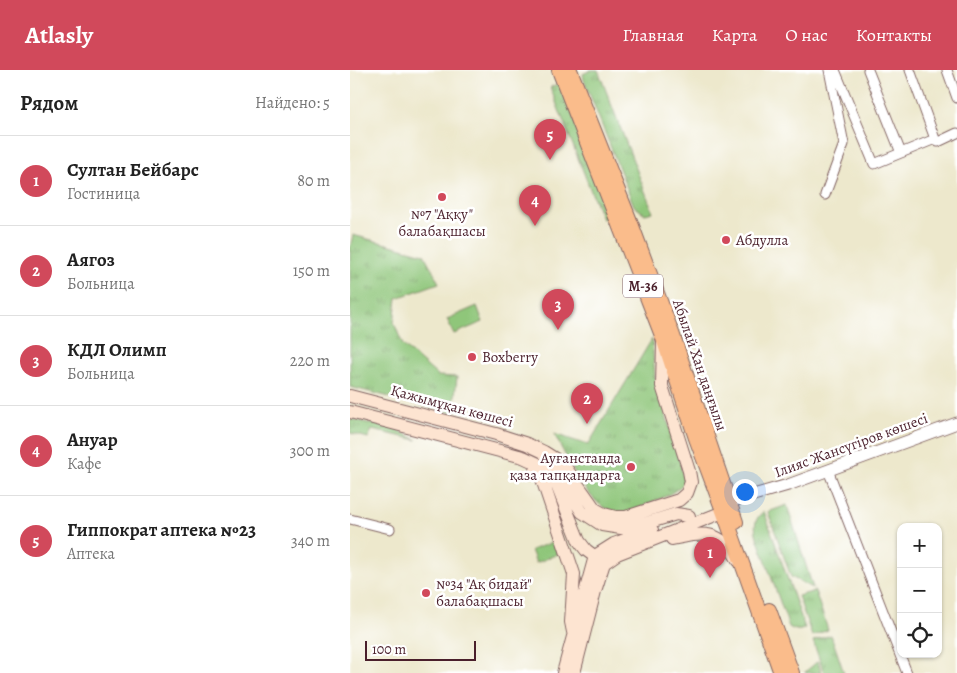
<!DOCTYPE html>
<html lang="ru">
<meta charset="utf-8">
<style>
:root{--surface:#fff;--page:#f2f2f2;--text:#222;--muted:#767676;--line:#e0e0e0;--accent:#d1495b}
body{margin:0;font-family:Alegreya,serif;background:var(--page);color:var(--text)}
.controls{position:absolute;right:15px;bottom:15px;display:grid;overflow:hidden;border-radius:10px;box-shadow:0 1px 4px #0004}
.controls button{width:45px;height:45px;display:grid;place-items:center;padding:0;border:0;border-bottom:1px solid var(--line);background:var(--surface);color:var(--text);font:25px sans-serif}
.scale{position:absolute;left:15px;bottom:12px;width:111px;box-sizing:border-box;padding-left:5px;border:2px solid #4a1f2b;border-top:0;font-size:14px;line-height:18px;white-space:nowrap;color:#4a1f2b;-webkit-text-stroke:4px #fff;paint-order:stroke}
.you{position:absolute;left:394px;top:421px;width:18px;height:18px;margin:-12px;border:4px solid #fff;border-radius:50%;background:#1a73e8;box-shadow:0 0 0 8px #1a73e833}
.badge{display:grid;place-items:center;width:32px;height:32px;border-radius:50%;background:var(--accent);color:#fff;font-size:16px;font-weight:700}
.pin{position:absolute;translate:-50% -41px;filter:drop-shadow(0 1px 2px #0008)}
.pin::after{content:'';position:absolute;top:26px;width:18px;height:15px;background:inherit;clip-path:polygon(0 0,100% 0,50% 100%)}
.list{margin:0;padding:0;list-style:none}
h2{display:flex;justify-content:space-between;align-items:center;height:65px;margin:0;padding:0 20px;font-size:21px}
h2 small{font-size:16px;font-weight:400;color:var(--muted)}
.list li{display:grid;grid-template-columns:32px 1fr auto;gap:15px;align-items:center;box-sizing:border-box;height:90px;padding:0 20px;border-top:1px solid var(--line)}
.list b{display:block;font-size:19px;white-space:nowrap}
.list p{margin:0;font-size:16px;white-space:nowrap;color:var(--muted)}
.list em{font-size:16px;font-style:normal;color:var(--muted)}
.icon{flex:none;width:28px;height:28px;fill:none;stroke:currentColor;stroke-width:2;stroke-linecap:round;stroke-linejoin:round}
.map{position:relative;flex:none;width:607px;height:603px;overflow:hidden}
header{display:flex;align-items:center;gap:30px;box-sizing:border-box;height:70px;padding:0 25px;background:var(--accent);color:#fff}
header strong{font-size:24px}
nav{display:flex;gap:28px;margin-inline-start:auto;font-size:18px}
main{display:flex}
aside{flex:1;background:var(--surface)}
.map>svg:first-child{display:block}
</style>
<header>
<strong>Atlasly</strong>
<nav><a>Главная</a><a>Карта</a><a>О нас</a><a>Контакты</a></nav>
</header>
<main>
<aside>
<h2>Рядом<small>Найдено: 5</small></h2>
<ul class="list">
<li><span class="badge">1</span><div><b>Султан Бейбарс</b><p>Гостиница</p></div><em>80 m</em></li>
<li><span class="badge">2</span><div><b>Аягоз</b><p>Больница</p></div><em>150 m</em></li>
<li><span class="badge">3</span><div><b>КДЛ Олимп</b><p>Больница</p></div><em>220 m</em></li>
<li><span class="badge">4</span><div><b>Ануар</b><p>Кафе</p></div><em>300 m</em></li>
<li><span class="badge">5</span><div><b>Гиппократ аптека №23</b><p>Аптека</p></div><em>340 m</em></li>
</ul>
</aside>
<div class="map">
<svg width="607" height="603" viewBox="0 0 607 603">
<defs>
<pattern id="grass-tufts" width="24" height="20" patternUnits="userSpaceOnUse" patternTransform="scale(1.25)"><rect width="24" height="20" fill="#8fc67a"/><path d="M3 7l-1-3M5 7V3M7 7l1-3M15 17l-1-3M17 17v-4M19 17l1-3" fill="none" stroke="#77a064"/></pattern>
</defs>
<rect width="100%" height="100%" fill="#fff"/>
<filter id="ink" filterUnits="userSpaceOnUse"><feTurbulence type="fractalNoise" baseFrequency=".02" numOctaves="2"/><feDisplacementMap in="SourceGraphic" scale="10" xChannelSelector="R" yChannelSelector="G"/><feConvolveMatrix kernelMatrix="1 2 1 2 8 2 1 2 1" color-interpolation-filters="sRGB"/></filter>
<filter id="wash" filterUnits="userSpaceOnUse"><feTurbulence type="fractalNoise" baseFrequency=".0096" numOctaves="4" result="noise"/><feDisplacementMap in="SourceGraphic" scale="20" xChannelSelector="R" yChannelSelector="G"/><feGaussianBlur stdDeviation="1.12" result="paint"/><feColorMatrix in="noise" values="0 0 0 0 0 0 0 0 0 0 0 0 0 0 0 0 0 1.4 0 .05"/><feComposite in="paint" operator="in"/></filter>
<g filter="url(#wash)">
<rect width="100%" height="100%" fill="#ede8cc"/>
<path fill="url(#grass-tufts)" stroke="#6c7252" d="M241 0H248L303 142 295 144 284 136 234 10 233 4Z
M211 13 260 147 252 149 200 17Z
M3 165 74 184 89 213 47 228 44 253 53 275 88 306 107 307 103 343 0 317V178Z
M302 269 305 307 335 411C326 423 314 427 300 433 292 437 283 442 275 443 241 447 218 388 204 364L238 375Z
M0 349 46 359 67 370 22 360 18 368 0 363Z
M437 435 463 518 441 507 418 442Z
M414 441 455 558C450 562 444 560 439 557L407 467C404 456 404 449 414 441Z
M465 521 478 560 462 566 448 526Z
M481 565 494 603H474L463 571Z
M468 591 471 603H455V602Z"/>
<path fill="#8fc67a" stroke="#6c7252" d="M127 236 133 252 104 264 97 249Z
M203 472 208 484 186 493 181 480Z"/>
</g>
<g filter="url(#ink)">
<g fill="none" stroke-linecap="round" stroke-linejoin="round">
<defs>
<path id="minor" d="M485 0 524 94 585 69 588 72 607 63
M518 0 551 83
M560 0 585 69
M597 0 607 28
M475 125 494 74 479 0
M478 400 557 603
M0 449 40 459"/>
<path id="tertiary" d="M372 434 438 415 607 353"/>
<path id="secondary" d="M0 326 146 364 177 374 194 382 213 394 245 439 254 444 266 447H276L329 430 337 423 341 412 339 401 312 316 313 273
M0 342 173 387 186 393 206 415
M195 384 232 442 252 455 271 458 284 457 326 444 339 446
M185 400 191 406 224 504 221 552 223 562
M204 408 229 471 236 480 251 491
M322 469C353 462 370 459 388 490
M245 486 264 474 302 460
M213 603 245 486
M224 603 245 521 254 493 267 484 373 442"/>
<path id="primary" d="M209 0 313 268 346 368 378 454 431 603
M220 0 282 156 323 266 386 452
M419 540 442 603"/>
</defs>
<use href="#minor" stroke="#836563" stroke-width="11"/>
<use href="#tertiary" stroke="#836563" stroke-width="13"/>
<use href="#secondary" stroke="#836563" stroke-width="14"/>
<use href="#primary" stroke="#836563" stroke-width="16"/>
<use href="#minor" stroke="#fff" stroke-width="9"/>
<use href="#tertiary" stroke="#fff" stroke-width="11"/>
<use href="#secondary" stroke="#fde4d1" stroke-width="12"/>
<use href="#primary" stroke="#fabc8b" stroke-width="14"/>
</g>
</g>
<g fill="#d1495b" stroke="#fff" stroke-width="2">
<circle cx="92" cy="127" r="5"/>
<circle cx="376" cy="170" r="5"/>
<circle cx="122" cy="287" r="5"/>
<circle cx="281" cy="397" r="5"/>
<circle cx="76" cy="523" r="5"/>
</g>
<g text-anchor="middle" stroke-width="5" stroke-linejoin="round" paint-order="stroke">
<rect fill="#fff" stroke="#80626b" stroke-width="1" x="273" y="204.5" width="40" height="23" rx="4"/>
<g font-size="14" font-weight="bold" fill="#4a1f2b">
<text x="293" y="221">M-36</text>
</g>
<g font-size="15" fill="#4a1f2b" stroke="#fff" text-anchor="start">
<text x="92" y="149" text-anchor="middle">№7 "Аққу"<tspan x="92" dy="17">балабақшасы</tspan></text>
<text x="386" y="175">Абдулла</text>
<text x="132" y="292">Boxberry</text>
<text x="271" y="393" text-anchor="end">Ауғанстанда<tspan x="271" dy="17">қаза тапқандарға</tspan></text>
<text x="86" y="519">№34 "Ақ бидай"<tspan x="86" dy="17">балабақшасы</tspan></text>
</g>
<g font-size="15" fill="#4a1f2b" stroke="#fff">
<text transform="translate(350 295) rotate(71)" y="5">Абылай Хан даңғылы</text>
<text transform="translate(102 336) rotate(15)" y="5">Қажымұқан көшесі</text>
<text transform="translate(501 375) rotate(-20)" y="5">Ілияс Жансүгіров көшесі</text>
</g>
</g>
</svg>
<div class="controls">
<button>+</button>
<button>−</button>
<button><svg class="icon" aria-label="locate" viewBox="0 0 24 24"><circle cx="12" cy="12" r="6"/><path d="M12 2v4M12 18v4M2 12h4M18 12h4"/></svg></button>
</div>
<div class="scale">100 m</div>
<div class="you"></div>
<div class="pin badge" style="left:360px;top:508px">1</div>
<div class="pin badge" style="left:237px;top:354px">2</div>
<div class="pin badge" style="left:208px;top:260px">3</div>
<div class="pin badge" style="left:185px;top:156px">4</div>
<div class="pin badge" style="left:200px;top:90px">5</div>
</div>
</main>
